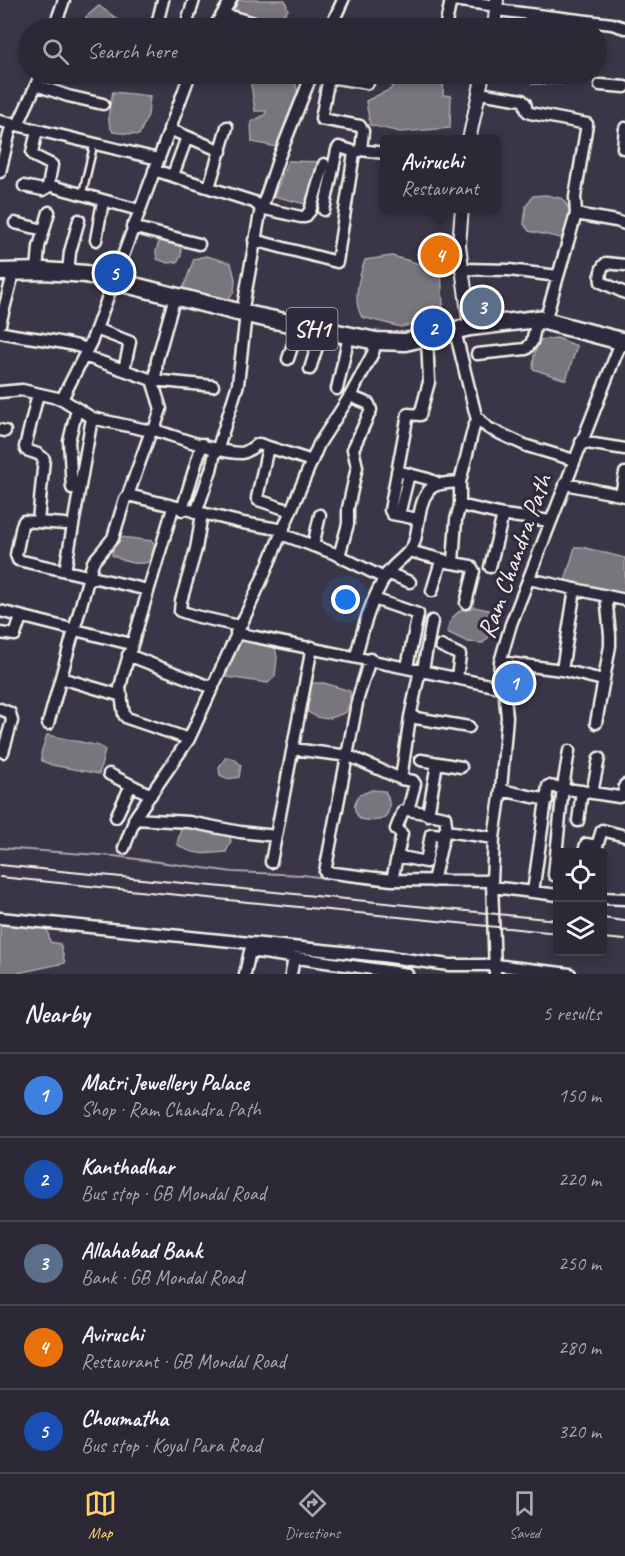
<!DOCTYPE html>
<meta charset="utf-8">
<style>
:root{--surface:#2c2835;--page:#34303d;--text:#f1f3f6;--muted:#a6a6ad;--line:#484450;--accent:#ffd166}
body{margin:0;font-family:Caveat,sans-serif;background:var(--page);color:var(--text)}
.controls{position:absolute;right:18px;bottom:18px;display:grid;overflow:hidden;border-radius:6px;box-shadow:0 3px 9px #0003}
.controls button{width:54px;height:54px;display:grid;place-items:center;padding:0;border:0;border-bottom:2px solid var(--line);background:var(--surface);color:var(--text);font:30px sans-serif}
.you{position:absolute;left:346px;top:600px;width:21px;height:21px;margin:-15px;border:4px solid #fff;border-radius:50%;background:#1a73e8;box-shadow:0 0 0 9px #1a73e833}
.badge{display:grid;place-items:center;width:39px;height:39px;border-radius:50%;background:var(--accent);color:#fff;font-size:20px;font-weight:700}
.pin{position:absolute;translate:-50% -50%;border:3px solid #fff;box-shadow:0 2px 6px #0006}
.popup{position:absolute;left:380px;top:135px;width:120px;height:78px;box-sizing:border-box;display:grid;place-content:center;border-radius:6px;background:var(--surface);filter:drop-shadow(0 2px 4px #0005);font-size:20px;white-space:nowrap;color:var(--muted)}
.popup b{font-size:22px;color:var(--text)}
.popup::after{content:'';position:absolute;left:50%;top:100%;margin-left:-12px;border:12px solid transparent;border-top-color:var(--surface)}
.list{margin:0;padding:0;list-style:none}
h2{display:flex;justify-content:space-between;align-items:center;height:78px;margin:0;padding:0 24px;font-size:26px}
h2 small{font-size:20px;font-weight:400;color:var(--muted)}
.list li{display:grid;grid-template-columns:39px 1fr auto;gap:18px;align-items:center;box-sizing:border-box;height:84px;padding:0 24px;border-top:2px solid var(--line)}
.list b{display:block;font-size:22px;white-space:nowrap}
.list p{margin:0;font-size:20px;white-space:nowrap;color:var(--muted)}
.list em{font-size:20px;font-style:normal;color:var(--muted)}
.icon{flex:none;width:33px;height:33px;fill:none;stroke:currentColor;stroke-width:2;stroke-linecap:round;stroke-linejoin:round}
.map{position:relative;flex:none;width:625px;height:974px;overflow:hidden}
.search{position:absolute;background:var(--surface);box-shadow:0 3px 9px #0003;left:18px;right:18px;top:18px;height:66px;display:flex;align-items:center;gap:15px;box-sizing:border-box;padding:0 21px;border-radius:33px;color:var(--muted);font-size:22px}
.sheet{height:498px;background:var(--surface)}
nav{display:flex;justify-content:space-around;align-items:center;box-sizing:border-box;height:84px;border-top:2px solid var(--line);background:var(--surface);font-size:16px;color:var(--muted)}
nav a{display:grid;justify-items:center;gap:3px}
nav .on{color:var(--accent)}
.map>svg:first-child{display:block}
</style>
<div class="map">
<svg width="625" height="974" viewBox="0 0 625 974">
<rect width="100%" height="100%" fill="#3b3647"/>
<filter id="ink" filterUnits="userSpaceOnUse"><feTurbulence type="fractalNoise" baseFrequency=".0167" numOctaves="2"/><feDisplacementMap in="SourceGraphic" scale="12" xChannelSelector="R" yChannelSelector="G"/><feConvolveMatrix kernelMatrix="1 2 1 2 8 2 1 2 1" color-interpolation-filters="sRGB"/></filter>
<g filter="url(#ink)">
<path fill="#78747b" stroke="#aaa6a7" stroke-width="1.5" d="M236 0H285L288 10 272 25 236 10Z
M99 6 116 18 125 28H83L86 17Z
M379 74H444L443 95 451 96 450 128 400 132 370 125 366 101 391 89 395 81Z
M532 74H563V84H532Z
M285 75 295 79 299 100 286 143 277 147 252 142 251 122 265 115 266 111H255L250 77Z
M113 92 150 96 148 115 139 135 113 132C105 120 110 105 113 92Z
M288 161 326 162 313 206 274 196Z
M546 195 563 199 569 209 566 232 561 238 529 231 524 224 526 206 533 196Z
M171 239 181 243V256L177 262 168 263 157 259 156 251 159 242Z
M206 256 231 263 235 279 234 292 228 299 183 289 194 259Z
M392 256 441 270 443 306 433 320 401 327 362 317C352 301 359 277 365 260Z
M557 338 577 346 566 380 533 369 534 355 540 340Z
M121 537 152 541 156 546 153 560C139 567 125 562 112 555L114 541Z
M575 547H582L625 558V595L607 594 565 581Z
M469 606 488 610 496 617 494 631 483 643 468 642 447 632C451 617 455 613 469 606Z
M241 638 275 647 277 658 275 676 268 683 226 677 235 646Z
M312 683H324L350 691V703L346 712C331 719 322 722 308 712L307 697Z
M47 735 99 746 105 750 99 774 52 765 42 761 41 753Z
M226 757 234 759 241 765 239 777 228 779 220 775 219 767Z
M372 790 385 791C390 799 392 813 382 819 376 822 367 820 360 819 353 810 353 805 359 795Z
M195 826 229 833 231 841 226 852C208 854 192 856 177 844L181 829Z
M0 925 47 928 50 942 60 944 65 963 13 974H0Z"/>
<g fill="none" stroke-linecap="round" stroke-linejoin="round">
<path stroke="#aaa6a7" stroke-width="2" d="M0 848 114 856 233 872 303 875 375 885 384 884"/>
<defs>
<path id="service" d="M82 195 94 144"/>
<path id="minor" d="M453 0 497 6
M497 10 612 24 625 28
M223 14 271 28
M188 19 194 0
M54 28 64 0
M156 28 163 0
M214 28 231 0
M330 28 343 0
M445 28 451 0
M317 74 329 77 368 83
M329 77 321 119 360 126 363 131 361 150 384 153
M36 85 68 96 103 104
M600 85 625 87
M479 93 522 100 525 103 527 111 530 113 587 124 575 197 576 214
M0 121 158 159
M18 125 41 74
M169 129 221 151
M623 148 625 128
M154 170 254 202 261 208 301 217H305L310 211 324 164
M0 172 12 123
M173 175 187 137
M48 185 139 210
M24 186 43 190 48 187 52 165 34 156 32 153 37 130
M209 187 227 127
M262 208 279 157 312 74
M324 210 337 150 339 147 356 152
M15 223 44 230
M132 227 199 244
M96 240 103 201
M254 240 337 262 354 153 361 150
M625 265 606 263C600 268 600 276 601 282L625 293
M461 269 509 270 558 276
M37 271 39 247 49 212
M68 273 70 252 79 220
M242 313 261 208
M545 321 576 214 616 221 625 224
M0 324 14 271
M96 329 130 342 124 370
M455 331 476 416 488 428 527 446 574 460
M0 332C29 339 59 339 87 349
M477 354 526 349 532 342 537 319
M84 356 152 380 161 409 154 430
M288 359 299 326
M310 369 322 331
M152 380 213 386
M155 381 157 360 175 296
M337 389 349 336
M0 392 22 390 62 399 92 418 151 431 154 430C178 437 218 453 242 453 249 452 252 446 259 444L312 461
M38 394 25 447 26 450 38 454 44 459 38 521
M62 399 92 340 190 74
M0 430 5 431
M581 442 625 449
M268 447 257 498 258 500 291 511
M218 448 238 384 246 314
M397 471 428 479 440 484
M565 484 625 496
M72 488 69 441 77 409
M128 495 243 523 284 530
M621 495 625 473
M460 505 503 515 551 521
M173 508 123 675 120 688 124 715 127 718 189 739
M182 510 202 444
M196 513 211 470 216 448
M202 514 196 549 181 601 180 611 195 616 239 626
M399 515 409 474
M418 519 392 514 390 510 408 414 420 415 429 382 427 338
M65 524 24 521 22 525 16 555 18 560 148 590
M281 534 333 553 384 578
M313 546 320 515
M409 551 444 560
M339 556 348 524V508L357 467 353 449 371 410 369 404 350 396
M453 562 456 520 460 505V482
M490 567 503 515
M65 571 92 418
M387 573 410 582
M529 579 625 600
M432 591 441 561 471 566 474 571 466 603
M374 599 418 614 407 667
M0 611 131 644
M0 633 15 635 21 617
M236 633 504 688
M441 646 460 655 457 678
M128 655 213 688
M356 656C363 628 371 599 387 574 394 562 409 556 414 543 420 525 417 506 429 490 435 482 451 483 460 482L474 426 478 418
M370 659 358 698 325 872 392 880 492 881
M500 662 562 670 603 680
M423 670 432 621
M562 670 575 589
M61 678 122 696
M0 709 10 713 12 721 3 752
M410 717 469 727
M596 723 610 646V635L606 596
M48 724 93 562 113 538 125 499 128 495 151 431
M293 749 349 756 401 779 413 781 415 784 408 810 445 817 447 831 494 838
M421 760 461 767
M109 774 151 795
M401 779 410 717 420 670
M501 790 547 800
M592 793 599 758
M428 815 437 763
M116 817 131 785
M134 819 189 822 240 832 276 836
M578 821 582 791
M124 848 136 816 189 739 263 577 319 444 350 396 373 353 376 341
M584 852 586 844 597 846 602 830 625 836
M397 856 426 862 431 834 444 835
M271 862 312 647
M554 875 563 787 569 751
M392 880 402 834 396 829 403 811 408 809
M433 881 445 830
M492 887 558 895
M533 892 548 786 619 797 623 796 625 785
M602 898 625 899
M0 918 382 956 449 965H495L570 974
M245 974 250 951 407 974
M291 974 294 958
M495 974 492 881 494 838 501 790 507 717 504 688 499 674 500 662 511 624 621 342"/>
<path id="tertiary" d="M494 28 497 0
M469 140 483 74
M462 208 459 245 470 327"/>
<path id="primary" d="M0 272 44 271 86 274 246 314 376 341 405 342 470 327 537 319 625 342"/>
</defs>
<use href="#service" stroke="#f4f1e8" stroke-width="10"/>
<use href="#minor" stroke="#f4f1e8" stroke-width="15"/>
<use href="#tertiary" stroke="#f4f1e8" stroke-width="16"/>
<use href="#primary" stroke="#f4f1e8" stroke-width="21"/>
<use href="#service" stroke="#2f2a3d" stroke-width="5"/>
<use href="#minor" stroke="#2f2a3d" stroke-width="10"/>
<use href="#tertiary" stroke="#2f2a3d" stroke-width="12"/>
<use href="#primary" stroke="#2f2a3d" stroke-width="16"/>
<path stroke="#f4f1e8" stroke-width="2" d="M0 865 558 920
M0 877 558 933
M602 918 625 921
M602 938 625 940"/>
</g>
</g>
<g text-anchor="middle" stroke-width="6" stroke-linejoin="round" paint-order="stroke">
<rect fill="#2f2a3d" stroke="#b9b5b5" stroke-width="1.5" x="286.5" y="308" width="51" height="42" rx="4.5"/>
<g font-size="24" font-weight="bold" fill="#f4f1e8">
<text x="312" y="337">SH1</text>
</g>
<g font-size="26" fill="#f4f1e8" stroke="#2f2a3d">
<text transform="translate(514 556) rotate(-70)" y="9">Ram Chandra Path</text>
</g>
</g>
</svg>
<div class="controls">
<button><svg class="icon" aria-label="locate" viewBox="0 0 24 24"><circle cx="12" cy="12" r="6"/><path d="M12 2v4M12 18v4M2 12h4M18 12h4"/></svg></button>
<button><svg class="icon" aria-label="layers" viewBox="0 0 24 24"><path d="M12 4l9 5-9 5-9-5zM3 14l9 5 9-5"/></svg></button>
</div>
<div class="you"></div>
<div class="pin badge" style="left:514px;top:683px;background:#3f7fe0">1</div>
<div class="pin badge" style="left:433px;top:328px;background:#1a4fb4">2</div>
<div class="pin badge" style="left:482px;top:307px;background:#5c6f8a">3</div>
<div class="pin badge" style="left:440px;top:255px;background:#e8710a">4</div>
<div class="popup"><b>Aviruchi</b>Restaurant</div>
<div class="pin badge" style="left:114px;top:273px;background:#1a4fb4">5</div>
<div class="search"><svg class="icon" aria-label="search" viewBox="0 0 24 24"><circle cx="10" cy="10" r="6"/><path d="M15 15l6 6"/></svg>Search here</div>
</div>
<section class="sheet">
<h2>Nearby<small>5 results</small></h2>
<ul class="list">
<li><span class="badge" style="background:#3f7fe0">1</span><div><b>Matri Jewellery Palace</b><p>Shop · Ram Chandra Path</p></div><em>150 m</em></li>
<li><span class="badge" style="background:#1a4fb4">2</span><div><b>Kanthadhar</b><p>Bus stop · GB Mondal Road</p></div><em>220 m</em></li>
<li><span class="badge" style="background:#5c6f8a">3</span><div><b>Allahabad Bank</b><p>Bank · GB Mondal Road</p></div><em>250 m</em></li>
<li><span class="badge" style="background:#e8710a">4</span><div><b>Aviruchi</b><p>Restaurant · GB Mondal Road</p></div><em>280 m</em></li>
<li><span class="badge" style="background:#1a4fb4">5</span><div><b>Choumatha</b><p>Bus stop · Koyal Para Road</p></div><em>320 m</em></li>
</ul>
</section>
<nav>
<a class="on"><svg class="icon" aria-label="map" viewBox="0 0 24 24"><path d="M3 6l6-2 6 2 6-2v14l-6 2-6-2-6 2zM9 4v14M15 6v14"/></svg>Map</a>
<a><svg class="icon" aria-label="directions" viewBox="0 0 24 24"><path d="M12 3l9 9-9 9-9-9zM9 14v-3h6M13 9l2 2-2 2"/></svg>Directions</a>
<a><svg class="icon" aria-label="saved" viewBox="0 0 24 24"><path d="M7 4h10v16l-5-4-5 4z"/></svg>Saved</a>
</nav>
